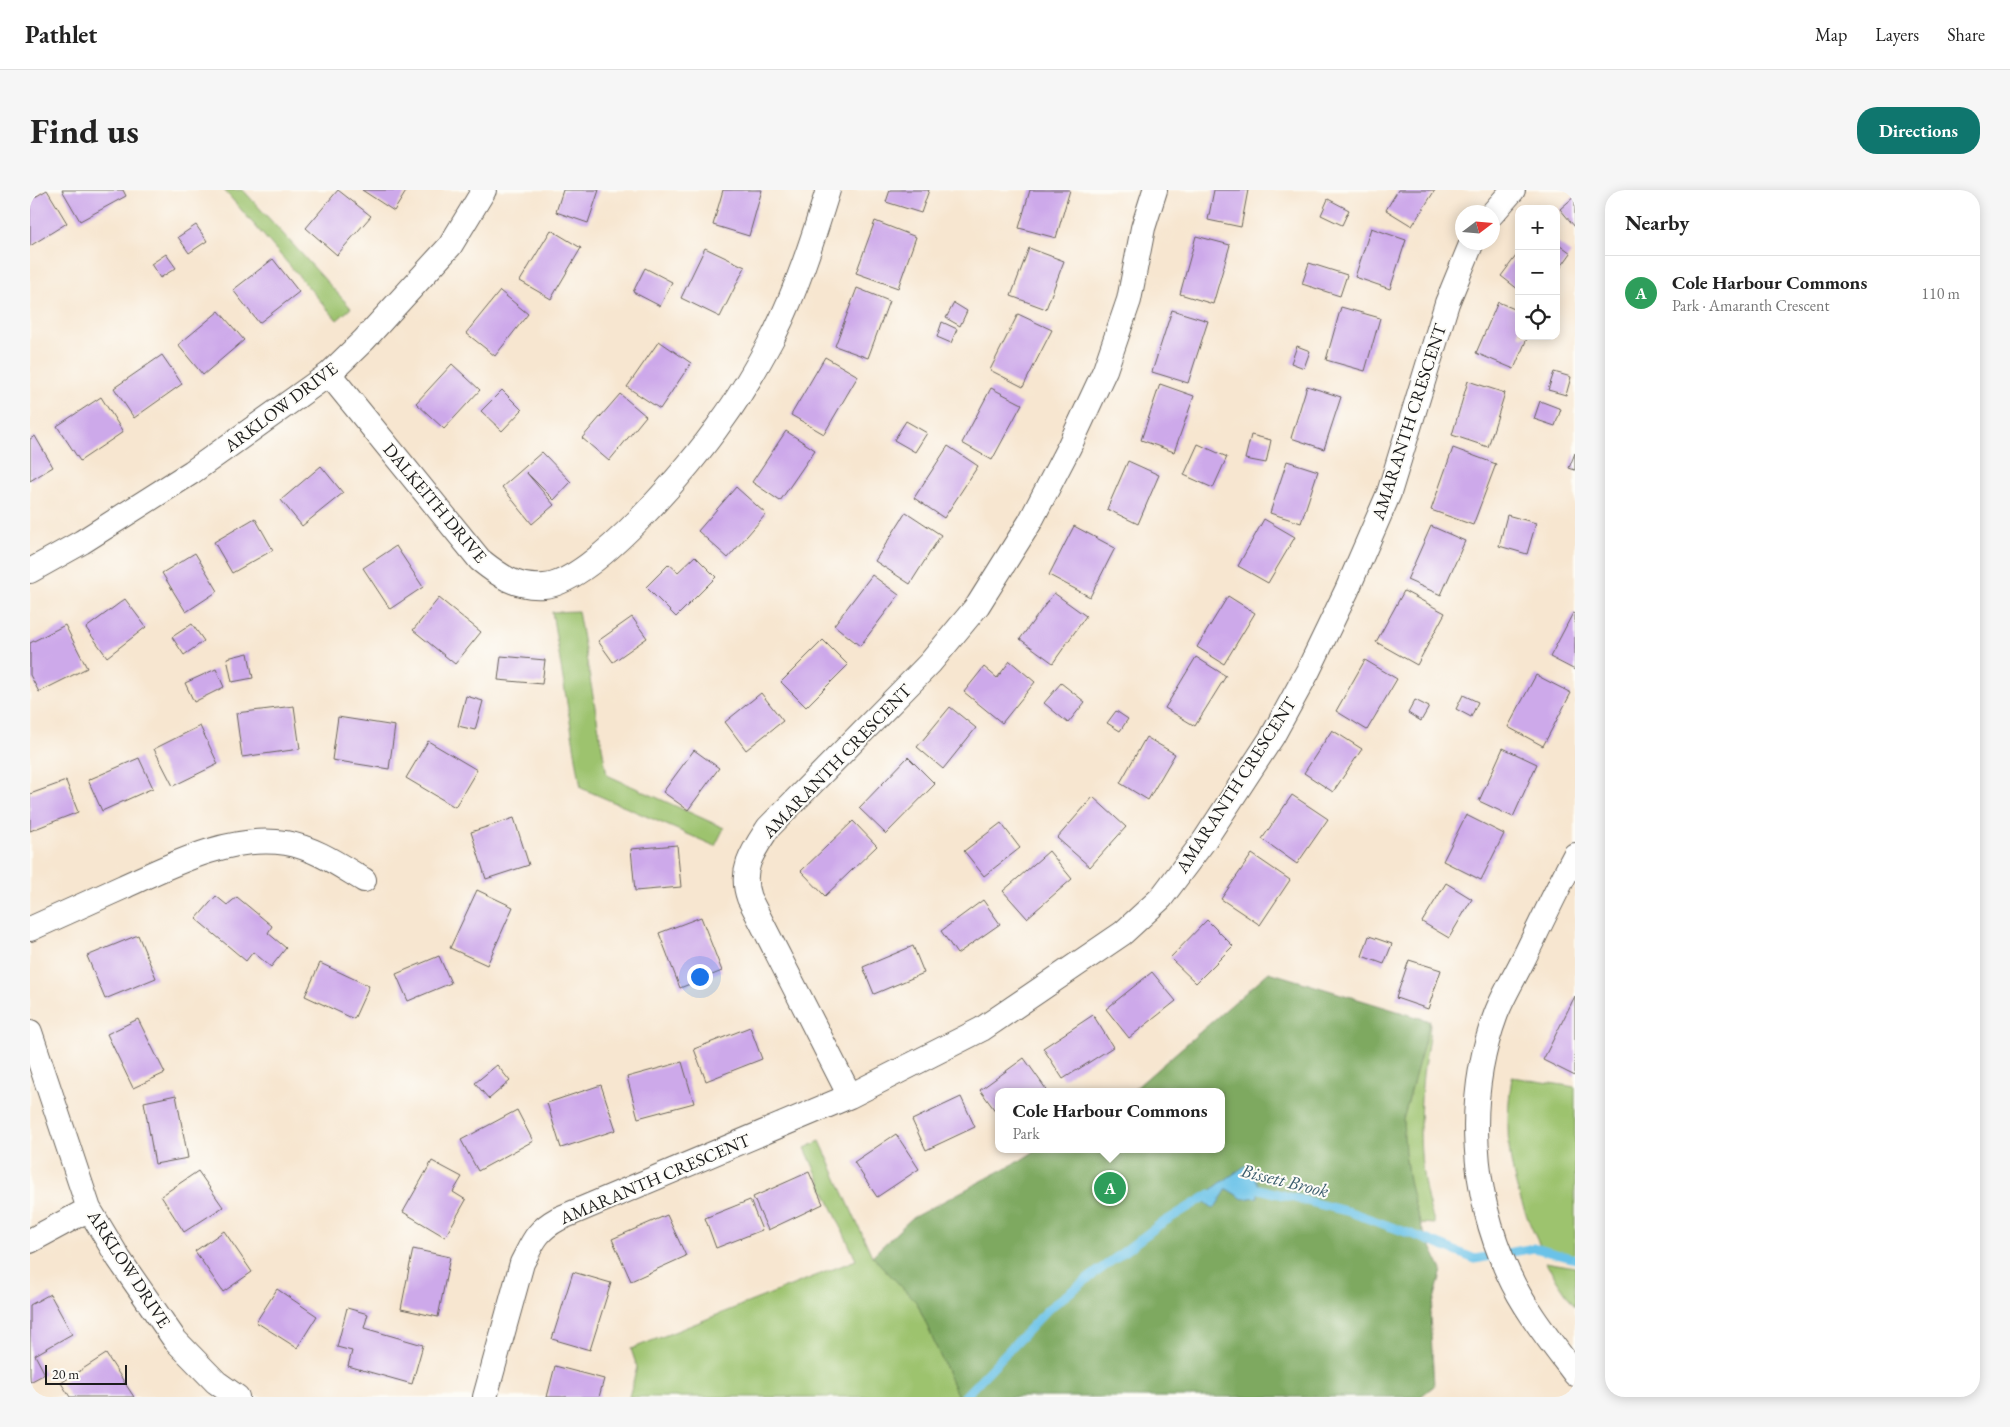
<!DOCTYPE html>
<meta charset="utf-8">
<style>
:root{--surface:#fff;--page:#f6f6f6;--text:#222;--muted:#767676;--line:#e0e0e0;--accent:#0f766e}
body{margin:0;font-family:"EB Garamond",serif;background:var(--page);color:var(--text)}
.controls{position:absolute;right:15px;top:15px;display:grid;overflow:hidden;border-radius:10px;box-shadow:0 2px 12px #0003}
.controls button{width:45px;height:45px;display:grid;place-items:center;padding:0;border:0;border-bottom:1px solid var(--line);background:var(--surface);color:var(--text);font:25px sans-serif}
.compass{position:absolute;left:1425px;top:15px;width:45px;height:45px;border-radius:50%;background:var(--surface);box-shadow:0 2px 12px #0003;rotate:74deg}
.scale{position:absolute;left:15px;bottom:12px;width:82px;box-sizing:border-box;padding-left:5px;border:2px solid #1c1c1c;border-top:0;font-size:14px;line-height:18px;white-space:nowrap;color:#1c1c1c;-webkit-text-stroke:4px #fdfcf7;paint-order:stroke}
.you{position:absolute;left:669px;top:786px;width:18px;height:18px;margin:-12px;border:4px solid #fff;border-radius:50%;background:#1a73e8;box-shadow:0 0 0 8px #1a73e833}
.badge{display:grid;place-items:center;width:32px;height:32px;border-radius:50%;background:var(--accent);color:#fff;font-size:16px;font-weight:700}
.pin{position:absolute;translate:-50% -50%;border:2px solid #fff;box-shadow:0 1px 5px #0006}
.popup{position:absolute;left:965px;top:898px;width:230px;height:65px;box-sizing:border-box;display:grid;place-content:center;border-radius:10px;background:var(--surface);filter:drop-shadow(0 1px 4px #0005);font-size:16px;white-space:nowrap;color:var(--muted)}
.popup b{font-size:19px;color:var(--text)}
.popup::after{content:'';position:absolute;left:50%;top:100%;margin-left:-10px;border:10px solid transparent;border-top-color:var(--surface)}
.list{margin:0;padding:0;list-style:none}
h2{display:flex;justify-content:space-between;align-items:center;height:65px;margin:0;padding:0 20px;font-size:21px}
h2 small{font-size:16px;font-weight:400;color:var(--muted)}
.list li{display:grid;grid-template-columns:32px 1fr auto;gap:15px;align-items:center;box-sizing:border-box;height:75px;padding:0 20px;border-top:1px solid var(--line)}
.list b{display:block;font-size:19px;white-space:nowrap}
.list p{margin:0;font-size:16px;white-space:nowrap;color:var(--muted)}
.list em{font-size:16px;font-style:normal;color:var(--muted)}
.icon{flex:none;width:28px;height:28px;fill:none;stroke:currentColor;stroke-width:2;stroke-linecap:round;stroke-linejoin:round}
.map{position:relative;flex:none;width:1545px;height:1207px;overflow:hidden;border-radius:20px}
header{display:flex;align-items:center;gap:30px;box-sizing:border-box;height:70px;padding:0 25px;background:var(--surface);border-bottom:1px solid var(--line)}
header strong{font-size:24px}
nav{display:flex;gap:28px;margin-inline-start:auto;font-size:18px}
.intro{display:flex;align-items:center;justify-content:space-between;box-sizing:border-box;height:120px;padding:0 30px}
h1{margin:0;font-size:35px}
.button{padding:12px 22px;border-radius:20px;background:var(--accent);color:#fff;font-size:18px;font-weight:700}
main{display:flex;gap:30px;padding:0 30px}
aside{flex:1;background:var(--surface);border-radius:20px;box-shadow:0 2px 12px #0003}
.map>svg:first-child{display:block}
</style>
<header>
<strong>Pathlet</strong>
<nav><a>Map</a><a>Layers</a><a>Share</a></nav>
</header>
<div class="intro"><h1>Find us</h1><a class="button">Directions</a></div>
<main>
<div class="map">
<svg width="1545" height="1207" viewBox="0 0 1545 1207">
<rect width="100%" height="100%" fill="#fdfcf7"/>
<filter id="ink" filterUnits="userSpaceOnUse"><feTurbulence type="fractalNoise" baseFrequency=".02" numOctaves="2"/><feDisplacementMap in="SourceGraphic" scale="10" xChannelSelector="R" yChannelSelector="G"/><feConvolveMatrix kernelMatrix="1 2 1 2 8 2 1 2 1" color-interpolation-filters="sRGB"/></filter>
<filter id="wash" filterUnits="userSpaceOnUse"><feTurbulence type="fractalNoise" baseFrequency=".0096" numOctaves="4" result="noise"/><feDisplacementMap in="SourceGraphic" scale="20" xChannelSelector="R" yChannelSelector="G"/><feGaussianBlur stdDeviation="1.12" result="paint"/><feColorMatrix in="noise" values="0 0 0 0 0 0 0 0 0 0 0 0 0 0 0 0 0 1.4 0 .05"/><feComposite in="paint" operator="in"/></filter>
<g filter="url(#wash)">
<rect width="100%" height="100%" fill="#f7e6d0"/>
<path fill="#9dc36e" stroke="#5c7045" d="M194 0H213L321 118 307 130Z
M548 421 577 585 694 638 685 656 551 598 522 422Z
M1256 790 1400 831C1400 848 1395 867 1393 885 1388 934 1388 987 1405 1034L1390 1033 938 1207H599L607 1177 601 1159 826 1070 775 958 790 951 842 1066 1191 959V902Z
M1482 887 1545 897V1068L1532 1063 1514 1064C1483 1002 1471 957 1482 887Z
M1515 1072 1545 1077V1117Z"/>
<path fill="#7ea961" stroke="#4d623e" d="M1239 782 1400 831 1373 930 1375 962 1379 991 1386 1020 1392 1038 1412 1080 1400 1125 1404 1196 1390 1207H928L887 1113 842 1066 882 1028 991 970 1008 959H1191V902H1101Z"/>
<path fill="#6bc2e8" stroke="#446f82" d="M1218 974 1228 993V1007L1213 1009 1197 999 1184 1019 1171 1009 1189 994Z"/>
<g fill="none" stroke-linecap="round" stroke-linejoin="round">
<path stroke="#6bc2e8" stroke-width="9" d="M1217 996 1320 1022 1395 1049 1445 1069 1504 1058 1545 1069
M934 1207 1018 1119 1129 1035 1180 1004"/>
</g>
<g id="blocks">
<path fill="#cda9ea" d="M17 0 37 33 0 56V10Z
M32 0H93L96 6 50 31Z
M308 0 341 26 307 65 276 38Z
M332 0H377L364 21Z
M533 0H569L558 33 526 22Z
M693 0H732L719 46 683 35Z
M860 0H899L891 23 856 12Z
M1000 0H1040L1026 48 989 38Z
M1184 0H1218L1211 37 1178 30Z
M1368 0H1405L1382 36 1356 20Z
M1545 6V37L1530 19Z
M1298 9 1319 20 1312 35 1291 25Z
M845 31 886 47 868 98 826 83Z
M166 35 177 51 159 63 148 47Z
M1341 38 1376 50 1360 99 1325 87Z
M521 40 551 58 521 109 490 91Z
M1166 46 1200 55 1183 114 1150 104Z
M1526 52 1541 63 1526 84Z
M675 58 715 77 690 127 651 108Z
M999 58 1034 71 1016 119 981 106Z
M1489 62V100L1471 86Z
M136 64 146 78 130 88 121 74Z
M243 69 269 102 229 133 203 100Z
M1279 73 1317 85 1310 106 1272 94Z
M615 78 642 92 630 116 603 102Z
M827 98 859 111 838 168 805 156Z
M470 101 498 124 465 166 436 143Z
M1468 112 1489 121V146H1498L1484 179 1446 163Z
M924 113 937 121 930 136 916 128Z
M1311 117 1350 128 1335 181 1296 170Z
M1142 120 1178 131 1158 193 1122 182Z
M189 121 214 150 173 185 148 155Z
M988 124 1022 140 993 197 960 180Z
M912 132 927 139 921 153 907 147Z
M629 151 661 173 630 219 597 197Z
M1267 156 1280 161 1274 178 1261 173Z
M132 165 152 194 104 228 84 198Z
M795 167 828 186 794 244 761 225Z
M422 174 450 200 414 239 386 213Z
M1524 182 1541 187 1536 205 1518 200Z
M1438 191 1475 203 1458 257 1422 245Z
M1130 194 1164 206 1144 262 1111 250Z
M1277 196 1311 207 1294 259 1261 248Z
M961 198 992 214 962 270 932 253Z
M472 200 492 220 472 241 451 221Z
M590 204 616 226 579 271 552 248Z
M71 207 93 242 50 271 27 236Z
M1510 211 1531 219 1525 236 1504 229Z
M876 231 897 243 885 262 864 250Z
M756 241 785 260 750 311 722 292Z
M1221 245 1241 250 1236 273 1215 269Z
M5 246 23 277 0 291V249Z
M1168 254 1197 267 1183 298 1154 285Z
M918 256 948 276 914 328 884 308Z
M1423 258 1466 274 1443 335 1401 320Z
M512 262 541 292 524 310 496 282 524 315 502 334 472 297Z
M1545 263V280L1539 278Z
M1098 271 1129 285 1108 334 1077 319Z
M1257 271 1288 281 1271 333 1240 323Z
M291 276 313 303 272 336 251 310Z
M706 297 736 324 698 368 668 341Z
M876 322 911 345 880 394 845 371Z
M1477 325 1506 333 1497 364 1469 356Z
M225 328 243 360 202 383 184 352Z
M1234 329 1265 347 1238 393 1208 376Z
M1044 336 1085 358 1060 407 1019 385Z
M1401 336 1435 351 1411 405 1377 390Z
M366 356 393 397 360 419 333 378Z
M165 363 188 401 156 422 132 383Z
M665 366 686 387 646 427 616 397 639 374 648 382Z
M842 385 869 405 830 456 804 435Z
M1374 401 1415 423 1387 475 1346 452Z
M1024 403 1056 426 1023 473 990 449Z
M1198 406 1225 423 1194 474 1167 457Z
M409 408 451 442 425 474 383 440Z
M95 409 116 437 77 467 56 438Z
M1543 423 1545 424V480L1520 467Z
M602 427 617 448 583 472 568 451Z
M162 434 174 451 154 465 142 447Z
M35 435 57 478 9 502 0 485V453Z
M793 450 818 475 776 517 751 492Z
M218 463 223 488 202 492 197 468Z
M471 466 515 470 512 494 468 490Z
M1166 467 1196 486 1165 536 1135 518Z
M1335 470 1367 489 1337 540 1306 521Z
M980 471 1005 492 972 533 934 502 954 477 967 488Z
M186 479 194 497 164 512 155 493Z
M1506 485 1541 503 1513 556 1478 537Z
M1031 493 1055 512 1038 533 1014 513Z
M731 503 753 531 716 560 695 532Z
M1433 505 1448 512 1441 527 1426 519Z
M436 506 453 511 445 540 428 536Z
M1385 510 1399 517 1391 531 1378 523Z
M264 516 270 559 212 567 206 523Z
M920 517 946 538 913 579 887 557Z
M1086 521 1098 529 1090 541 1077 533Z
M308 527 365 536 359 579 302 570Z
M170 536 188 574 143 596 124 559Z
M1302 540 1332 559 1303 602 1274 583Z
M1116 547 1145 564 1118 610 1090 593Z
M398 551 447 580 425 617 376 588Z
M1473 558 1507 574 1483 627 1449 611Z
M664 560 689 578 658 620 633 602Z
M878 567 905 594 856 644 829 618Z
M109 568 123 598 72 621 58 590Z
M36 591 48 622 0 641V604Z
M1262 605 1298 629 1267 674 1232 649Z
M1063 607 1096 637 1060 677 1027 648Z
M1436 625 1474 644 1451 690 1413 671Z
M484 628 499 675 456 689 441 642Z
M823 631 847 656 795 706 771 681Z
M971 633 990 658 954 686 934 661Z
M647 655 651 697 605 701 601 659Z
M1019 661 1042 689 997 728 973 701Z
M1222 664 1260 690 1230 735 1191 709Z
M1416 693 1442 709 1419 748 1392 732Z
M447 700 483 717 457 775 420 758Z
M186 706 197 715 207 707 242 736 238 743 256 758 241 777 223 762 216 771 166 729Z
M953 710 970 734 927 764 911 741Z
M671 727 692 781 650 798 629 743Z
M1177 730 1203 756 1166 793 1140 768Z
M108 745 126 788 75 809 57 766Z
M1339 746 1362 754 1354 774 1332 766Z
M883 756 894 783 844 804 833 777Z
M409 766 421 793 378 811 366 784Z
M1379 770 1411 780 1398 819 1366 808Z
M290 773 339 796 324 829 275 806Z
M1122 782 1146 811 1099 848 1076 819Z
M1545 806V886L1513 870Z
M1063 825 1083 857 1033 889 1013 858Z
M108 829 135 883 103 898 77 844Z
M720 837 732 869 676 891 664 859Z
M994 868 1016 899 1012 902H969V926L950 900Z
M652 872 664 913 608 928 597 887Z
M467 875 480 891 459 909 445 893Z
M571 895 586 940 531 958 517 913Z
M146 905 158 968 125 974 114 912Z
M931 907 945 937 896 960 882 930Z
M487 920 503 951 448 981 431 950Z
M866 944 889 979 847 1007 824 972Z
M402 971 432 987 423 1002 436 1010 415 1047 373 1022Z
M168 981 193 1017 154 1042 131 1006Z
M779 982 793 1014 738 1040 723 1007Z
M720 1010 732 1040 686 1058 675 1028Z
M637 1025 656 1066 601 1091 582 1049Z
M194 1041 222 1082 193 1102 165 1061Z
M383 1059 420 1067 408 1127 371 1119Z
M543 1082 581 1093 560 1160 522 1149Z
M247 1099 287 1126 267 1158 226 1132Z
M20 1104 42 1144 5 1165 15 1184 0 1192V1115Z
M317 1118 338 1124 334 1138 393 1155 382 1194 318 1176 322 1161 307 1157Z
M76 1164 104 1207H40L31 1193Z
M525 1176 574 1189 569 1207H517Z"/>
</g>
</g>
<g filter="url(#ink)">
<use href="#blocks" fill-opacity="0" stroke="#69635b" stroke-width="1"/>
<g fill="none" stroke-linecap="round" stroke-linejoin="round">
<defs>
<path id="street" d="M1462 24 1483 0
M299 184 450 370C470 386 486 398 514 396 563 393 663 273 691 232 711 205 728 175 744 145 767 99 783 49 798 0
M0 381 52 352 162 282 299 184 334 150 420 56 454 0
M1545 665C1527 699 1510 735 1493 770 1484 788 1473 806 1466 824 1435 907 1441 1002 1478 1083 1494 1119 1521 1152 1545 1184
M0 739C31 725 62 711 93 697 141 675 201 644 256 653 285 658 309 675 334 690
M0 842 59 1019 89 1069 145 1150 186 1192 207 1207
M820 906 719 708C709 680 723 661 738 638L900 473 948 415 1000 332 1039 257 1075 180 1099 110 1113 38 1125 0
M0 1051 59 1019
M455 1207 492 1073C503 1052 506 1041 528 1029L820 906 952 839 1093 743 1131 708 1174 651 1242 547 1278 481 1317 400 1359 303 1417 113 1442 52"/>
</defs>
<use href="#street" stroke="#69635b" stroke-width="26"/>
<use href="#street" stroke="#fff" stroke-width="24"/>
</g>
</g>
<g text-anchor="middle" stroke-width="4" stroke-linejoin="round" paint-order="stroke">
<g font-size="18" fill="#1c1c1c" stroke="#fdfcf7">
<text transform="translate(251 217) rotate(-37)" y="6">ARKLOW DRIVE</text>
<text transform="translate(1379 232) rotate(-72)" y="6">AMARANTH CRESCENT</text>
<text transform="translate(405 313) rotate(50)" y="6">DALKEITH DRIVE</text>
<text transform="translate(807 571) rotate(-46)" y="6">AMARANTH CRESCENT</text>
<text transform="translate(1206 595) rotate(-57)" y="6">AMARANTH CRESCENT</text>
<text transform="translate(625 989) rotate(-23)" y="6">AMARANTH CRESCENT</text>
<text transform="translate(99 1079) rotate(57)" y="6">ARKLOW DRIVE</text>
</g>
<g font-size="19" font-style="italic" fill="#3c5e6e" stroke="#fdfcf7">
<text transform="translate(1255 990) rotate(14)" y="7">Bissett Brook</text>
</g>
</g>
</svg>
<div class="controls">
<button>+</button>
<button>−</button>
<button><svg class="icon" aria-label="locate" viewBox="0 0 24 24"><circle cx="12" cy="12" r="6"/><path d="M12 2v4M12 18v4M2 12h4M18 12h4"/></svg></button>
</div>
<svg class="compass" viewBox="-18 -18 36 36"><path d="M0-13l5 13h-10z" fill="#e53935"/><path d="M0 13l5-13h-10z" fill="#767676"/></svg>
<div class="scale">20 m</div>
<div class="you"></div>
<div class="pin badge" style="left:1080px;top:998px;background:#2e9e5b">A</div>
<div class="popup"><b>Cole Harbour Commons</b>Park</div>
</div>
<aside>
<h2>Nearby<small></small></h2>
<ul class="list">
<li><span class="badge" style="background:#2e9e5b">A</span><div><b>Cole Harbour Commons</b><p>Park · Amaranth Crescent</p></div><em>110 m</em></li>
</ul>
</aside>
</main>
